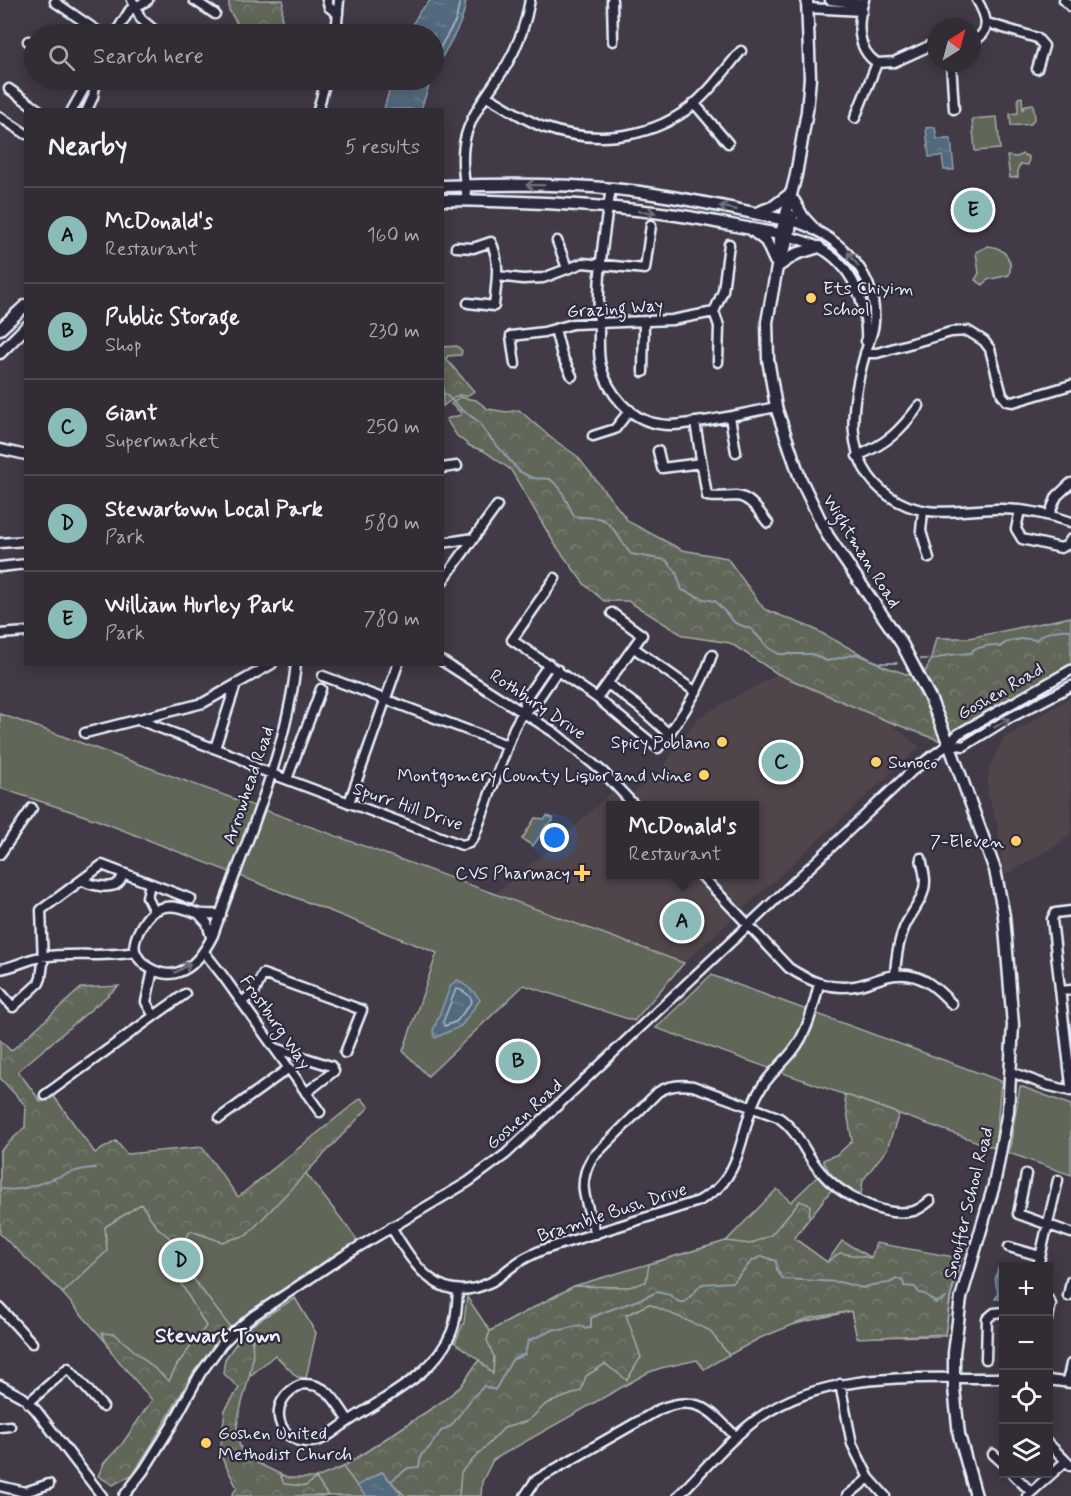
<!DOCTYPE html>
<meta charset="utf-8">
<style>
:root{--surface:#322c34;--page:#3d3840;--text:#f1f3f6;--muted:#a8a7ac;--line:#4d484f;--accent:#8bbbb9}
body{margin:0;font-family:Mynerve,sans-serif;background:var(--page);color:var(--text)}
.controls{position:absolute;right:18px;bottom:18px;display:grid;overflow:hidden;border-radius:0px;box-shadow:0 3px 15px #0003}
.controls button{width:54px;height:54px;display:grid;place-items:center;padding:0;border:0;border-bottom:2px solid var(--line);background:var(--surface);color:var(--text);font:30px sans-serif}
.compass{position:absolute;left:927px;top:18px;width:54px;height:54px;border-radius:50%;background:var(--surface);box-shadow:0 3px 15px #0003;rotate:36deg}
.you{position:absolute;left:555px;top:838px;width:21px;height:21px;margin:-15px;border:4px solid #fff;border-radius:50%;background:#1a73e8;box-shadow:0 0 0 9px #1a73e833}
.badge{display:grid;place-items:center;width:39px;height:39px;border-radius:50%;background:var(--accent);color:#111;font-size:20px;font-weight:700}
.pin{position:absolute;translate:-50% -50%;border:3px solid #fff;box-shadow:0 2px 6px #0006}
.popup{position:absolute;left:606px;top:801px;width:153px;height:78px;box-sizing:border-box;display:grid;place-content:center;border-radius:0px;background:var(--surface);filter:drop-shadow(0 2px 4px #0005);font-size:20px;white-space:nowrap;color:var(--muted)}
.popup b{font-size:22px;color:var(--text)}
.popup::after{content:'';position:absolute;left:50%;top:100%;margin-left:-12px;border:12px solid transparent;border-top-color:var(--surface)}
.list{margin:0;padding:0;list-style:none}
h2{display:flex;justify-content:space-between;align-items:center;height:78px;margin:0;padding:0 24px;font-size:26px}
h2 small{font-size:20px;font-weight:400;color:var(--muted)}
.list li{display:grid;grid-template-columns:39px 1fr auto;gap:18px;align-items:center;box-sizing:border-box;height:96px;padding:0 24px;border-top:2px solid var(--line)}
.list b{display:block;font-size:22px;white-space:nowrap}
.list p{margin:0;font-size:20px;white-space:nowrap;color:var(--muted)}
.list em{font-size:20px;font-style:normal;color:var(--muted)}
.icon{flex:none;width:33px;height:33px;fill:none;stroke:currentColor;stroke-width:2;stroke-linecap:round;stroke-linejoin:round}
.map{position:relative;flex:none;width:1071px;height:1496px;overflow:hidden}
.search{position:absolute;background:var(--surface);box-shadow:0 3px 15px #0003;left:24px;top:24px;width:420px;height:66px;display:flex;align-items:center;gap:15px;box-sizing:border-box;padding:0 21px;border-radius:33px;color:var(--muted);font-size:22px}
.panel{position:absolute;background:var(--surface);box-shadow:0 3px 15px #0003;left:24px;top:108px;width:420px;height:558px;border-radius:0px}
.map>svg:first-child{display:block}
</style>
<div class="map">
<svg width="1071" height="1496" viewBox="0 0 1071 1496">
<defs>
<pattern id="forest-crowns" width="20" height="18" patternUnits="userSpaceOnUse" patternTransform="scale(1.5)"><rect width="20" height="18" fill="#616659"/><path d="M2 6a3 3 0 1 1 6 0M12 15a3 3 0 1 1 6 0" fill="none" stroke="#787c72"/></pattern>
<pattern id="water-ripples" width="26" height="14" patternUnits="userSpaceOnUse" patternTransform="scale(1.5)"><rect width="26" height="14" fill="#52697d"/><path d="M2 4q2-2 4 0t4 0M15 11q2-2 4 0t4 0" fill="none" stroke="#6b7f90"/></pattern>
</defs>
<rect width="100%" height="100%" fill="#423a46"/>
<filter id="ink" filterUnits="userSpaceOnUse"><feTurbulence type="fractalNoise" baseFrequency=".0167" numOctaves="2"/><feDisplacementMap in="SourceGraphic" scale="12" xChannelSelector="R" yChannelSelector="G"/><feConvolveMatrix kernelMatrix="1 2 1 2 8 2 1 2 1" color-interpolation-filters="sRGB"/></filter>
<g filter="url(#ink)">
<path fill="#4f454c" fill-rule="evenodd" d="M778 674 887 721 920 747 684 963 494 894 553 846 616 788 625 799 659 772 700 716ZM610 806H754V874H610Z
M1071 697V833L1056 846 1003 876 998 827 987 792 989 768 1003 739Z"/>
<path fill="#616659" stroke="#a4aca8" stroke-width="1.5" d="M1022 97 1023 109 1026 105 1033 104 1035 117 1031 124 1011 126 1010 114 1018 113V98Z
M997 117 1000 149 975 151 972 119Z
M1022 154 1029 157 1028 165 1021 164 1018 168V177L1010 178 1007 156 1017 157Z
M988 246C1004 247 1014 260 1009 275L987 280 983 285 975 280 979 273 976 252Z
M0 714 43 729 684 963 634 1021 524 985 428 1076 403 1051 437 953 97 820 0 788Z
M547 816 553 818V821L547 825 533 846 522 839 535 818 545 819Z
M711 975 1001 1081 995 1148 656 1028Z
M1020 1086 1071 1105V1175L1009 1153Z
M37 1117 90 1173 249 1227 305 1172 359 1242 295 1282 297 1286 240 1325 194 1381 191 1379 168 1412 0 1223V1151Z
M818 1176 832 1189 794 1238 827 1262 842 1241 872 1258H962L951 1296 945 1336 857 1337 851 1311 774 1329 704 1369 697 1360 661 1368 647 1373 493 1460 482 1482 481 1496H279L283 1483 280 1474 289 1478H316L343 1467 443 1401 461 1386 479 1360 455 1343 464 1322 467 1297 490 1331 574 1286 726 1241 777 1189 791 1202Z
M295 1298 316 1333 306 1378 297 1377 275 1355 250 1376 253 1339 247 1328Z"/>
<path fill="url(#forest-crowns)" stroke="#a4aca8" stroke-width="1.5" d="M229 0H283L281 34H249V29L241 30 229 10Z
M457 346 462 351 461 355 448 356 446 359 474 391 467 396 458 395 443 406V347Z
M459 397 476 400 488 409 507 412 519 410 550 437 577 456 629 522 682 550 727 558 764 609 812 628 883 666 921 679 930 662 936 638H969L1071 617V670L983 719 949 744 887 721 778 674 730 643 684 636 628 601H604L585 585 554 543 511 470 484 451 470 446 457 436 446 419 461 415 460 412 451 404Z
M119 986 18 1071 41 1102 53 1095 95 1153 116 1141 127 1154 202 1147 238 1197 361 1098 369 1107 247 1235 222 1242 191 1231 179 1246 157 1227 141 1204 105 1227 107 1251 63 1293 0 1234V1151L25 1127 26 1106 0 1078V1040L11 1051 81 988Z
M844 1094 899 1114 887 1149 863 1180 861 1194C843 1186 831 1179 823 1160L838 1154 852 1141Z
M800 1201 810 1205 809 1218 794 1238 827 1262 840 1253 871 1258 876 1243 960 1258 950 1298 945 1334 857 1338 851 1311 810 1318 760 1338 729 1355 709 1330 649 1304 626 1315 641 1357 627 1380 605 1364 586 1376 581 1391 546 1404 528 1421 504 1428 461 1472 459 1496H405L382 1472 357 1486 343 1467 443 1401 461 1386 479 1360 493 1374 494 1357 487 1340 490 1331 574 1286 629 1287 646 1282 649 1264 726 1241 750 1244 771 1235Z
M189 1273 230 1327 193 1373 152 1444 133 1474 113 1485 98 1476 104 1463 122 1444 152 1400 111 1352 102 1333 115 1334 169 1381 177 1365 206 1326 179 1280Z
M247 1328C264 1358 238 1399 237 1429 236 1437 241 1448 243 1456L280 1474 284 1484 306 1486 316 1478 328 1496H231L237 1488 220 1454 225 1410 239 1388 223 1373 225 1359Z"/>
<path fill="url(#water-ripples)" stroke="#8e9fae" stroke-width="1.5" d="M431 0H466C464 27 444 49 434 73V34H407L420 11Z
M392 80H431L421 109H384Z
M935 127 937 139H951L954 170H944L942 156 929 157 926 128Z
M458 980 474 992 480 1000 461 1026 435 1038 433 1031 451 985Z
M1004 1265 1015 1266H1004L1003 1299H995L998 1294C996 1280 993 1282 999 1267Z
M382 1472 401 1493 399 1496H366L357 1486Z"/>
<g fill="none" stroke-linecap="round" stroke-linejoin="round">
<path stroke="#acbbc7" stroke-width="1.5" d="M434 58 456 20 460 0
M456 989C462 989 471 996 472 1001L457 1021 445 1026 443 1022Z"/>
<path stroke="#8e9fae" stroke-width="2" d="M442 391 461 409 479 422 486 433 519 471 532 478 550 479 560 488 574 516C584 518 589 517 598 518 611 519 622 544 631 554L666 560 676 572 682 590 704 599 715 601 735 623 751 629 770 649 779 654H812L827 661 856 654 880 663H897
M921 659H927
M932 660 949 655 971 653 974 649 991 645 1000 647C1006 640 1026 637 1036 640 1043 632 1060 629 1071 630
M0 1188C25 1197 66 1168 95 1168
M391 1481 408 1468 419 1467 421 1455 429 1448 441 1431 451 1426 472 1398 484 1386 495 1390 512 1360 525 1354 528 1341 555 1329 562 1330 580 1325 586 1329 591 1327V1318C612 1307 636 1303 657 1292L670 1295 679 1302H685L702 1284 733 1282 752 1261 762 1256 776 1261 777 1270 783 1279 839 1282 863 1288 872 1285 889 1283 897 1279 903 1281 904 1286 915 1287 919 1293 925 1294 936 1303 946 1298"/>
<defs>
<path id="minor" d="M132 0 141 19 159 34
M194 0 215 14
M327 0 329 7 338 14
M612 0 613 41
M830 0 863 4
M864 0C857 22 856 49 877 63L894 62 936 43
M1064 0 1071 7
M55 2 102 34
M808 8 862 11
M987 23 1037 38 1044 46 1037 69
M115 34 130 10 148 0
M336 34 339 0
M28 41 34 45
M972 41C993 33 986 15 977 0
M951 63 954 109
M9 89 39 110
M486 96C505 106 523 119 543 127 591 144 646 140 688 109 708 94 724 71 741 51
M694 103 728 143
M72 110 89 80
M87 110 93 97 96 80
M318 110 326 80
M0 117 26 134
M855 118 877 63
M611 189C603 236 597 282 599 330 599 341 598 355 601 366 608 393 630 420 659 424 674 427 689 423 704 421 728 417 752 412 776 407
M467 200C464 178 460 156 466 135 474 109 492 88 506 66 518 46 526 23 530 0
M788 220C835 232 878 270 874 323 873 334 868 343 865 354 851 403 841 462 889 496 924 520 955 510 995 509 1021 508 1047 514 1071 522
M783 235C795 238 807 241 818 247 852 264 868 304 866 341
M557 241 567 268
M456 247 473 248 491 242C501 262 496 284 494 306L468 303
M497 276 523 279 543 278 583 263 645 269 651 225
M555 329 562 356 572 376
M865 353H877L951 332 968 331 984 341 990 349 1002 395 1007 401 1013 402 1071 385
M718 362 719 326 714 312 723 291 729 244
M515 364 511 336 544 332 573 324 672 320 714 312
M643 372 644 322
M730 417 736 452
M695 422 707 496C718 498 725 496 736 496 751 497 759 512 768 523
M593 436 615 429 630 410
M0 449 26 455
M658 451 662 468 701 463
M857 456C888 443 899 432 919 406
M442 468 457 466
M1020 510 1016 529 1022 539 1061 548 1067 545 1071 539
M923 511 921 531 929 558
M1049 515 1057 496 1071 483
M0 543 26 541
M442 543 474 538
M0 567 26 564
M555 578 512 640 597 698 658 748C681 719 700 690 712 655
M442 582 497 506
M0 634 26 632
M634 648 696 692
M442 661 555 733 603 772 635 806
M323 676 507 745
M608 684 640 708 669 734
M597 698 642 635 612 613
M523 712 525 699 549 664
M141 721 240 758 256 768 462 845 469 843 474 837 514 728 523 712 534 705 558 670
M85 733 203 703 272 664
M949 744 964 746 1004 721 1071 686
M215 748 236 684
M287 779 321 689
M349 803 398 664
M0 854 32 808
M700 874 789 968C809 981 830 990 855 986 869 984 882 976 896 975 920 972 936 987 952 1004
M82 880C89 885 111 890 118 883 120 882 123 875 124 874
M150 884 147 897 154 911
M1071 911 1055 913 1052 919 1071 1085
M198 913 207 923 211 937
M221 914C213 914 205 915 197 913 185 909 174 904 161 908 151 911 146 918 141 927 137 934 132 945 136 953 142 968 164 978 179 972 195 967 206 949 213 935 243 848 286 756 296 664
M204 952 223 976 320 1112
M0 969C15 967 27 959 41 957 71 952 104 958 135 952
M895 975C896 957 898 940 906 924 913 910 925 898 925 881 925 873 922 865 921 858
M1061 991 1071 990
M0 992 13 1007 39 983 41 978 43 963 41 910 102 865 191 899
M242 1002 255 991 263 974 362 1010 345 1053
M154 1016 185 994
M275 1048 331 1066 334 1071 306 1093
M1011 1072 1046 1085 1071 1091
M45 1095 154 1016 146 1002 153 970
M220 1118 289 1068
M1026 1174 1018 1214 1071 1233
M391 1227C414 1265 439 1308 491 1282 500 1277 508 1269 517 1263 524 1258 533 1254 542 1250L699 1201C705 1197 712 1193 718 1188 743 1163 742 1125 757 1095 766 1077 780 1067 792 1052 808 1032 813 1008 819 984
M596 1234C588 1206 575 1185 592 1158L658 1092C669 1085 680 1084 693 1086L778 1117C800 1132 803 1152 820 1171 839 1194 883 1219 914 1211 920 1209 925 1205 930 1201
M1009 1247 1040 1256
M1038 1266 1058 1180
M1068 1296 1071 1281
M1048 1299 1051 1304 1048 1318
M0 1308 32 1343
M986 1359 987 1319 994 1313 1004 1312
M1048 1380 1071 1383
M1067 1382 1071 1364
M303 1384C329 1384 335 1401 349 1421 339 1427 328 1438 317 1441 279 1450 261 1400 303 1384Z
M840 1384 852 1444 869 1478 885 1496
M0 1385 24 1398 36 1410 102 1496
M28 1403 68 1368 103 1407
M349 1421C386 1396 435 1375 452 1331 457 1318 457 1304 458 1290
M0 1427 10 1426
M1048 1443 1071 1466
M993 1454 1004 1464
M1013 1474 1031 1492
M0 1486 25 1492 49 1484
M124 1496 144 1470 172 1425 200 1374 222 1344 235 1331 253 1316 345 1255 468 1182 506 1154 913 770 949 744 958 734 1071 670
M525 1496 535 1481 543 1476 660 1409C698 1394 711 1411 736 1437
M678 1496C705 1469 729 1439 760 1417 829 1369 923 1379 1004 1378
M847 1496 869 1478
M1027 1496 1066 1461"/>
<path id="major" d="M807 0 810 78 807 111 796 175 779 242 777 267 767 322 768 359 776 407 800 478 828 536 902 644 930 698 949 744 995 870 1004 916 1013 1025 1008 1111 994 1185 961 1298 954 1353V1388L959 1435 976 1496
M442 186C508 184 575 183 640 192 689 199 737 209 785 220
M442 200C521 201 599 204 676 215 711 220 746 229 781 234
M794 201 803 217 814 229
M757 213 774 206 790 194
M753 231 766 241 775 261
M778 259C788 248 790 231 792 216
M777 267 796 254 819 247
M0 329 26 305
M0 353 26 327"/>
</defs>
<use href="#minor" stroke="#e8f1f8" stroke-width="13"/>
<use href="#major" stroke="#e8f1f8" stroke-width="15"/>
<use href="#minor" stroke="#2f2a3d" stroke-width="8"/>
<use href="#major" stroke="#2f2a3d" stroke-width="10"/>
</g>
<defs><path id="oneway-shaft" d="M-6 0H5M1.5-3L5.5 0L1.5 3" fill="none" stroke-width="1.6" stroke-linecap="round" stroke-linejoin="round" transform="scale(1.5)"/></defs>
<g stroke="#70707e">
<use href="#oneway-shaft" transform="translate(535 185) rotate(-179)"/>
<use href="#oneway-shaft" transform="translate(728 208) rotate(-169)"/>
<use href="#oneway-shaft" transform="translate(647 212) rotate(6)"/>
<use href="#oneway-shaft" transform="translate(853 259) rotate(-127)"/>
<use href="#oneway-shaft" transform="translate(1002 723) rotate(-30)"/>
<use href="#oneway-shaft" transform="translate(183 968) rotate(-29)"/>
</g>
</g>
<g fill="#ffd166" stroke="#2f2a3d" stroke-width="2">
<circle cx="811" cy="298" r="6"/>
<circle cx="722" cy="742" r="6"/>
<circle cx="876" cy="762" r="6"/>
<circle cx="704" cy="775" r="6"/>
<circle cx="1016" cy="841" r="6"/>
<path d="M579 864h6v6h6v6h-6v6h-6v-6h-6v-6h6z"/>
<circle cx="206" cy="1443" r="6"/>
</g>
<g text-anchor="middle" stroke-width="4.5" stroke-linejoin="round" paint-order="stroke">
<g font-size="18" fill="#e8f1f8" stroke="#2f2a3d" text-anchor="end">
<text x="823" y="294" text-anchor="start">Ets Chiyim<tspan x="823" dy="21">School</tspan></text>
<text x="710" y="748">Spicy Poblano</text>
<text x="888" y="768" text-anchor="start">Sunoco</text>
<text x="692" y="781">Montgomery County Liquor and Wine</text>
<text x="1004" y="847">7-Eleven</text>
<text x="570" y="879">CVS Pharmacy</text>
<text x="218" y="1439" text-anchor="start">Goshen United<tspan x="218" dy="21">Methodist Church</tspan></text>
</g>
<g font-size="18" fill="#e8f1f8" stroke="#2f2a3d">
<text transform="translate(615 308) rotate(-4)" y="6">Grazing Way</text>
<text transform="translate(862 551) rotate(58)" y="6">Wightman Road</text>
<text transform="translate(1000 691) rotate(-30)" y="6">Goshen Road</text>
<text transform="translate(538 704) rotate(34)" y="6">Rothbury Drive</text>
<text transform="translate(248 785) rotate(-71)" y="6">Arrowhead Road</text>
<text transform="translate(408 806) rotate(19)" y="6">Spurr Hill Drive</text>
<text transform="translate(276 1022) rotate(55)" y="6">Frostburg Way</text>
<text transform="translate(524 1114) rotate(-42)" y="6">Goshen Road</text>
<text transform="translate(968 1203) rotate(-76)" y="6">Snouffer School Road</text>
<text transform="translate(612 1212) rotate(-18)" y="6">Bramble Bush Drive</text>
</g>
<g font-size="21" font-weight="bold" fill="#e8f1f8" stroke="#2f2a3d">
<text x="218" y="1342">Stewart Town</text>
</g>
</g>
</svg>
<div class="controls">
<button>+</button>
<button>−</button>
<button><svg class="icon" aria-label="locate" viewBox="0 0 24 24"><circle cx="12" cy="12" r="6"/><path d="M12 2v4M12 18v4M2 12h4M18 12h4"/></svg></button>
<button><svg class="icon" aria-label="layers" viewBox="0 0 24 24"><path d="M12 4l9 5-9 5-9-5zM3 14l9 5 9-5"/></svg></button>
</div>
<svg class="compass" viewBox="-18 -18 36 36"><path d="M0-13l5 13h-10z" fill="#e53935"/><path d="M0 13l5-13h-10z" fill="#a8a7ac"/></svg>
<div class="you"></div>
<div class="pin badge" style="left:682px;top:921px">A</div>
<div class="popup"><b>McDonald's</b>Restaurant</div>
<div class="pin badge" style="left:518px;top:1061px">B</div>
<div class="pin badge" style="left:781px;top:762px">C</div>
<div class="pin badge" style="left:181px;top:1260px">D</div>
<div class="pin badge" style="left:973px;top:210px">E</div>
<div class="search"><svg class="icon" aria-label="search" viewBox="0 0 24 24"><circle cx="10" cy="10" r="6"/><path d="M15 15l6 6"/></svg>Search here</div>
<section class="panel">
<h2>Nearby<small>5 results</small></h2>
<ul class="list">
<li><span class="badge">A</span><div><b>McDonald's</b><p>Restaurant</p></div><em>160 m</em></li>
<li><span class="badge">B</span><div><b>Public Storage</b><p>Shop</p></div><em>230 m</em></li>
<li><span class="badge">C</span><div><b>Giant</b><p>Supermarket</p></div><em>250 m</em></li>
<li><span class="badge">D</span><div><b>Stewartown Local Park</b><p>Park</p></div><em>580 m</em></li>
<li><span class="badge">E</span><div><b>William Hurley Park</b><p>Park</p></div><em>780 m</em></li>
</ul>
</section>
</div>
